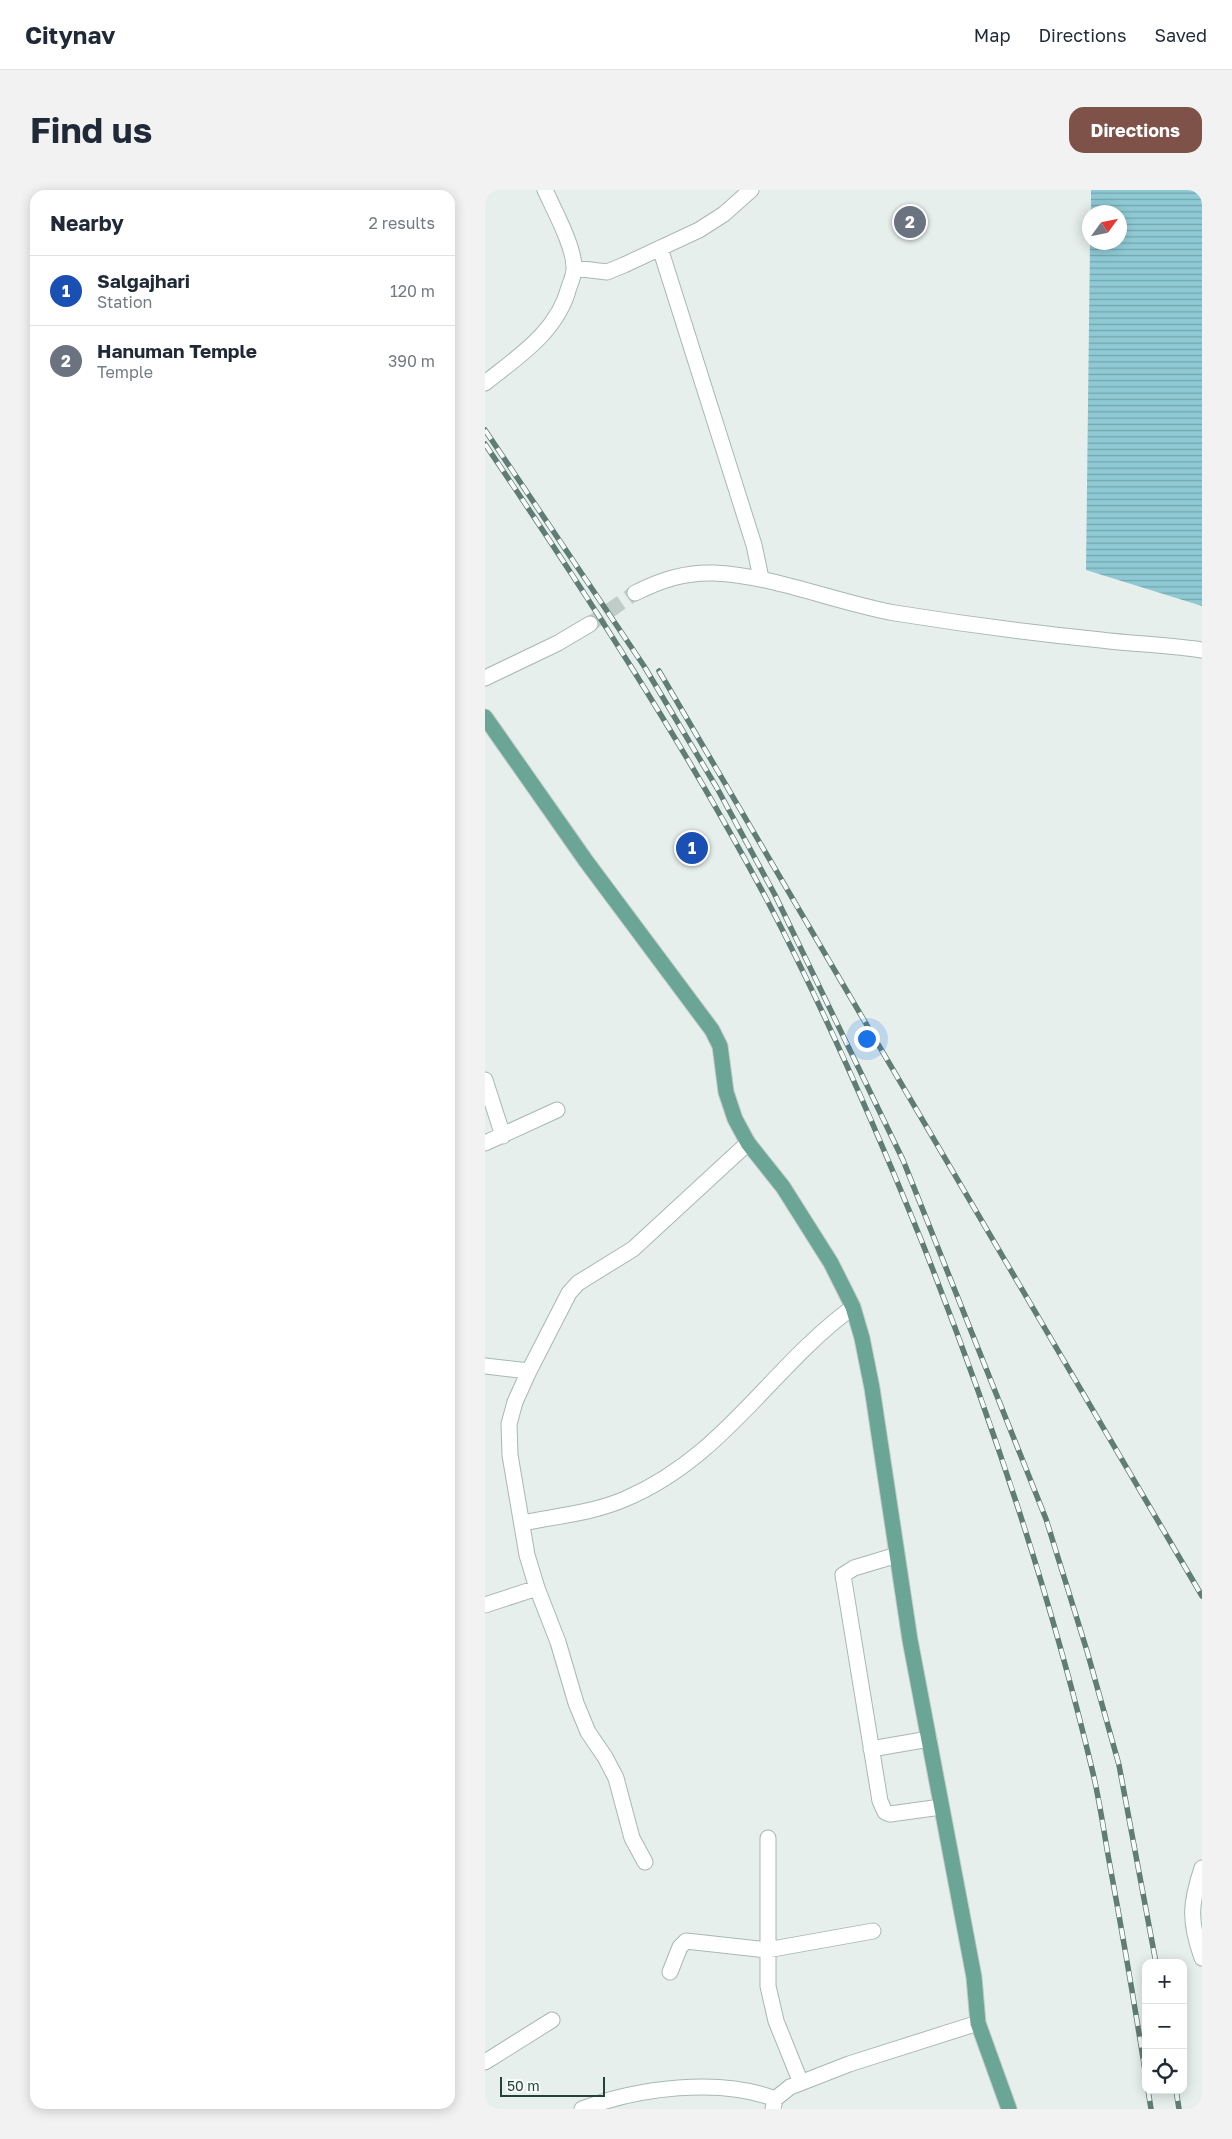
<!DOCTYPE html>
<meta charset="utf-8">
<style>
:root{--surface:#fff;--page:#f2f2f3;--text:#1f2937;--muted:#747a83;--line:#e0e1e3;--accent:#7f5249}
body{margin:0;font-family:"Golos Text",sans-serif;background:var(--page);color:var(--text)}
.controls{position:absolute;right:15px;bottom:15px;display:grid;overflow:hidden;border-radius:10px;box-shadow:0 2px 12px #0003}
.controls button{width:45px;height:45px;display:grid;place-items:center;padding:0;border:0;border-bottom:1px solid var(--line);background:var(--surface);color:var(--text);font:25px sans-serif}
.compass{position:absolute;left:597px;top:15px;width:45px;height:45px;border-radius:50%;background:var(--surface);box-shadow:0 2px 12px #0003;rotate:57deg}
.scale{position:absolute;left:15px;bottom:12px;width:105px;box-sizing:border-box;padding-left:5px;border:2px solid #24423a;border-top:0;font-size:14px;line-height:18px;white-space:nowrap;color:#24423a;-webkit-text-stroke:4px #f7fbf9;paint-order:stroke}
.you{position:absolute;left:381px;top:848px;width:18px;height:18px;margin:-12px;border:4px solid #fff;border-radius:50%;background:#1a73e8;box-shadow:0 0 0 8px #1a73e833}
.badge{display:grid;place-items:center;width:32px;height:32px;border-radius:50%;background:var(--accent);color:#fff;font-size:16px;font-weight:700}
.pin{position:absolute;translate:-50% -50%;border:2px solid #fff;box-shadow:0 1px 5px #0006}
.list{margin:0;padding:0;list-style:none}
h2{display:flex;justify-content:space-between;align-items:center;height:65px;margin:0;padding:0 20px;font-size:21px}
h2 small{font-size:16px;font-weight:400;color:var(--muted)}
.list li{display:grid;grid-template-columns:32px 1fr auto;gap:15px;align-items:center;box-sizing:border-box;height:70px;padding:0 20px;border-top:1px solid var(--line)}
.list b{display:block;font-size:19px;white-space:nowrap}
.list p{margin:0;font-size:16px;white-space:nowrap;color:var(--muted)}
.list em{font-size:16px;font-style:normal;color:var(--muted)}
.icon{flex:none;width:28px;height:28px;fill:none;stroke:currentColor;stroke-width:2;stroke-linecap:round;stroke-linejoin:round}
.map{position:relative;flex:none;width:717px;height:1919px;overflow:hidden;border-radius:15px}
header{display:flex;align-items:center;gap:30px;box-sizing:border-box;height:70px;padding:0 25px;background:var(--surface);border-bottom:1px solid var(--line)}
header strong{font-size:24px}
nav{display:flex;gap:28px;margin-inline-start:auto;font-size:18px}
.intro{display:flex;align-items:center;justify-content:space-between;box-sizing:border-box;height:120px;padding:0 30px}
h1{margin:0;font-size:35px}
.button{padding:12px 22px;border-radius:15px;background:var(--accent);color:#fff;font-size:18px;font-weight:700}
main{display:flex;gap:30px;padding:0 30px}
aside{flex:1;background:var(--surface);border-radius:15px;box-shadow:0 2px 12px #0003}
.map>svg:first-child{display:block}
</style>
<header>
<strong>Citynav</strong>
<nav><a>Map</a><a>Directions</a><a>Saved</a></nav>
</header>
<div class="intro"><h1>Find us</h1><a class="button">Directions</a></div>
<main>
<aside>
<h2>Nearby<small>2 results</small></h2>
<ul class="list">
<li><span class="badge" style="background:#1a4fb4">1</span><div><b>Salgajhari</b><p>Station</p></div><em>120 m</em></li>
<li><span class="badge" style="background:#6b7280">2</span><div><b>Hanuman Temple</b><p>Temple</p></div><em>390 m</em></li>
</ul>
</aside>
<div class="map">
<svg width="717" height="1919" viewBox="0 0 717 1919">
<defs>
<pattern id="water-rules" width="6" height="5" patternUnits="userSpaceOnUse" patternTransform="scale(1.25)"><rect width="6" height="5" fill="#8ec9d4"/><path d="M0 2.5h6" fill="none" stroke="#74a5ad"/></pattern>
</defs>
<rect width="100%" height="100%" fill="#e6efeb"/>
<path fill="url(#water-rules)" d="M606 0H717V416L601 380 605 53 634 52V22H606Z"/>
<path fill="#bbcac4" stroke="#b8c9c2" d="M431 22 435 37 419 41 415 26Z"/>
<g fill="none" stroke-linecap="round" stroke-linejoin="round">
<path stroke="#bfccc8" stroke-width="15" stroke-dasharray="15 8" stroke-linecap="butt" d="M105 434 150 403"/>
<defs>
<path id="minor" d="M175 58 269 355 276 388
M89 78 122 82 139 75 214 40 239 24 266 0
M0 193C34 166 73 141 84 97 86 92 89 85 89 79 90 58 69 20 60 0
M150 403C176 390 200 382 229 383 291 386 349 412 410 423 478 434 547 443 616 450 649 454 684 455 717 460
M0 488 73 453 105 434
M0 890 18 946
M0 953 72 920
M0 1176 44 1181 84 1103 93 1093 148 1059 263 953
M44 1181 30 1212 24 1234 25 1265 42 1365 52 1398 73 1452 91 1513 103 1542 120 1567 131 1588 147 1648 160 1672
M37 1333C71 1326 108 1323 140 1309 239 1267 285 1178 368 1117
M412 1365 369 1378 358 1385 395 1611 400 1622 405 1624 456 1617
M0 1415 52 1398
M386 1559 444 1549
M283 1648V1796L291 1831 316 1893
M717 1678C705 1714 704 1731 717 1768
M185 1782 195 1757 201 1751 282 1760 388 1741
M0 1872 67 1830
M97 1919C152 1898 235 1887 290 1909
M288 1919 290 1909 305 1897 364 1874 493 1833"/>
<path id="major" d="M0 527 101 671 227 840 235 856 241 902 250 929 263 953 298 997 346 1073 368 1117 377 1148 387 1198 425 1450 489 1787 493 1833 524 1919"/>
</defs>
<use href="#minor" stroke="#a8b8b2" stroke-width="17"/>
<use href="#major" stroke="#c2cac8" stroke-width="17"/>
<use href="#minor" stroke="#fff" stroke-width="15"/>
<use href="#major" stroke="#6aa596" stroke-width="15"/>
<defs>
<path id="rail" d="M0 240 159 476 232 598 290 705 418 970 561 1329 602 1461 634 1575 671 1773
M0 254C100 402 198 552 282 710 340 821 390 936 437 1052 505 1224 564 1399 607 1579 615 1611 619 1644 625 1676 638 1746 650 1817 661 1887
M174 481 717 1406
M663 1900 666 1919
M691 1900 694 1919"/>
</defs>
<use href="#rail" stroke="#5f7d75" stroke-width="5.5"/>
<use href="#rail" stroke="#f7fbf9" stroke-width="4" stroke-dasharray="11" stroke-linecap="butt"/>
</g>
</svg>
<div class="controls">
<button>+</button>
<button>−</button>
<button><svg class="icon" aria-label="locate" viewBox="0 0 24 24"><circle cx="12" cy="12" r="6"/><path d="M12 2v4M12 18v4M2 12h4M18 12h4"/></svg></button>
</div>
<svg class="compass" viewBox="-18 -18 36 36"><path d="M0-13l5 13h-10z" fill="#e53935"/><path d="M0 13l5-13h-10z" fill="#747a83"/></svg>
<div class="scale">50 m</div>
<div class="you"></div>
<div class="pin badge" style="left:207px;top:658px;background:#1a4fb4">1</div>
<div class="pin badge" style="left:425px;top:32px;background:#6b7280">2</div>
</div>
</main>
